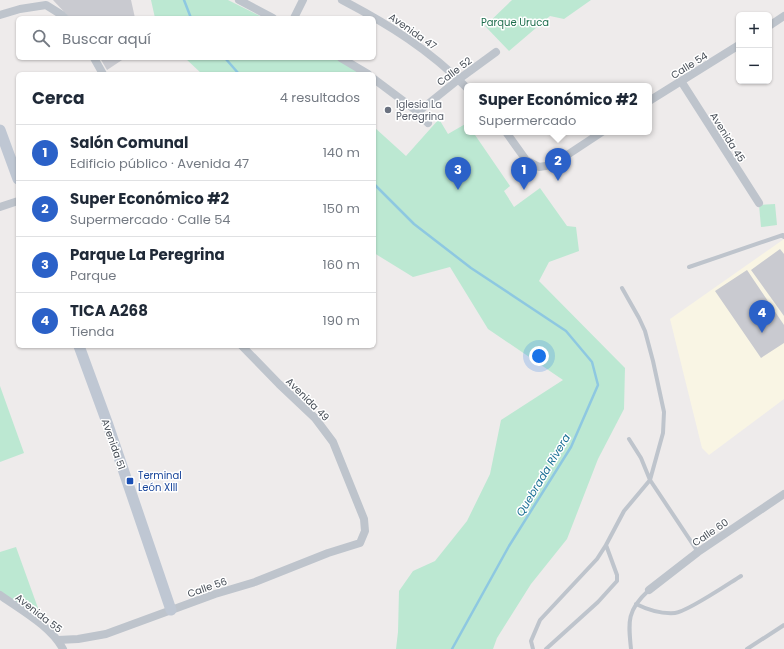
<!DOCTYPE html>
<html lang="es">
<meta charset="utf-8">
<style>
:root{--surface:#fff;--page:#f6f6f7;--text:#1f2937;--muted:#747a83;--line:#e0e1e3;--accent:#2b61c8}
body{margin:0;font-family:Poppins,sans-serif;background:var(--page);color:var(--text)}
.controls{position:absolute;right:12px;top:12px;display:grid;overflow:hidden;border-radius:6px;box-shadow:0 1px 3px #0004}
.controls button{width:36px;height:36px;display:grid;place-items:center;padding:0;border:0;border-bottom:1px solid var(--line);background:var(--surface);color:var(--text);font:20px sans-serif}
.you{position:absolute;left:539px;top:356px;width:14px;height:14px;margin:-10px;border:3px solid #fff;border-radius:50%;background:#1a73e8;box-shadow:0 0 0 6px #1a73e833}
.badge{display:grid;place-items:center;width:26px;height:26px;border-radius:50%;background:var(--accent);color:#fff;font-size:13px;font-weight:700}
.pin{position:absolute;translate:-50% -33px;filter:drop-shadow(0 1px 2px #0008)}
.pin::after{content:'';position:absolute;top:21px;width:14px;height:12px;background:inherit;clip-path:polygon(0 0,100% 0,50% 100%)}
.popup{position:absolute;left:464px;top:83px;width:188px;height:52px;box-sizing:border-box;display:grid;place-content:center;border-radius:6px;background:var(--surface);filter:drop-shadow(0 1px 3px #0005);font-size:13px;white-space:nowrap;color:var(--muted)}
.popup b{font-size:15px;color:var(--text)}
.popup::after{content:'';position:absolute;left:50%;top:100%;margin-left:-8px;border:8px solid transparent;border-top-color:var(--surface)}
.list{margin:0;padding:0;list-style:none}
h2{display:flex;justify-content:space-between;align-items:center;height:52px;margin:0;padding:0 16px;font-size:17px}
h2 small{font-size:13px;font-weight:400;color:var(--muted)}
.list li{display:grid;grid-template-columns:26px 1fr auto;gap:12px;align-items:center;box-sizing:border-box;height:56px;padding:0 16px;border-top:1px solid var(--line)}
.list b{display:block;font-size:15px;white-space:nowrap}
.list p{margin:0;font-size:13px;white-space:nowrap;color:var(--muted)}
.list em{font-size:13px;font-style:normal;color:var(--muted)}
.icon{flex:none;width:22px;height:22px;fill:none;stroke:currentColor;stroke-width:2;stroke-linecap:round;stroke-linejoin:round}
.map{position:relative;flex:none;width:784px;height:649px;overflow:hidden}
.search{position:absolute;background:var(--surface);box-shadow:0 1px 3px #0004;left:16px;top:16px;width:360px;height:44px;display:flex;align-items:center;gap:10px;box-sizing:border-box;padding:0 14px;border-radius:6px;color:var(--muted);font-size:15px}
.panel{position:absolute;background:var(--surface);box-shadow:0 1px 3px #0004;left:16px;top:72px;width:360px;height:276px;border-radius:6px}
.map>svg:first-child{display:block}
</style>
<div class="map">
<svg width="784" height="649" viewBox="0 0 784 649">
<rect width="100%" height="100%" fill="#eeebeb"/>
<path fill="#f9f5e4" d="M784 239V399L709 455 702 448 670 319Z"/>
<path fill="#bce8d2" d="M151 0H228L264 18H155Z
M512 0H591L564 19 550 16 509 51 485 26Z
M185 58H335L359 72 357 74H202Z
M439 119 448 134 467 123V132H473L510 186 504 191 514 207 540 188 567 226 576 227 579 251 549 262 539 281 625 368 624 409 598 459 567 539 531 584 497 638 493 649H396L398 632 399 591 413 571 435 561 467 521 490 474 501 420 563 380 488 329 450 267 413 277 374 253V127L406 156Z
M775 204 777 225 761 227 759 205Z
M0 386 24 453 0 462Z
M16 547 43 622 0 592V552Z"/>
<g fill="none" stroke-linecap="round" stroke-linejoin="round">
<path stroke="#8ec8e1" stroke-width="2.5" d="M184 0 191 18
M225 58 239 74
M374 184 414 224 471 268 566 331 592 362 598 385 571 447 509 546 452 649"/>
</g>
<path fill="#c9cad0" d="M53 0H131L135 18H70Z
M100 58H125L107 70Z
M780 249 784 254V316L751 270Z
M747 270 784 325V343L761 358 715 291Z"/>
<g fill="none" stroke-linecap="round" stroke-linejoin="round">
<path stroke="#bec4cc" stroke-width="4" d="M689 267 783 235 784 237
M629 439 641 458 650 480 698 552
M636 604C648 610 661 614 675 613 687 612 728 584 741 576
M533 649 531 641 540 620 597 559 606 545
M546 649 598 602 617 581V575L606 545 624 511 650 480 663 433 664 412 653 361 645 331 639 318 622 288
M631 649C628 621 627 610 649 590
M747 649 784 625"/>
<path stroke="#bec4cc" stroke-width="8" d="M239 0 273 18
M342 0C388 24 430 50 467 88
M0 15 20 9 46 5 62 15 65 18
M294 18 303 0
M769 26 784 16
M94 58 103 74
M341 58 368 74
M374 79 418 112
M681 81 759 203
M649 101 739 45
M428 123 418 112 459 79 496 52
M506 132 526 160 539 167 552 165 602 132
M0 207 18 201
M649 590 698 552 784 494
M0 595C21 610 51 626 63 649
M58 640 78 639 106 634 215 594 255 582 328 553 360 543 365 531 364 519 333 442 315 418 279 384 242 346"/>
<path stroke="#bfc7d3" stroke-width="11" d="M0 130 18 179
M79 346 108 425 171 610"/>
</g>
<circle fill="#6b7280" stroke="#fff" stroke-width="1.5" cx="388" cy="110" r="4"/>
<rect fill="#1a4fb4" stroke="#fff" stroke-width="1.5" x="126" y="477" width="8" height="8" rx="2"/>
<g text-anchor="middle" stroke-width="3" stroke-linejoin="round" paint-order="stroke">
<g font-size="10" fill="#1f6f4e" stroke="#fff">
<text x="515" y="26">Parque Uruca</text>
</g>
<g font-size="10" fill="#464d56" stroke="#fff">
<text transform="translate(413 31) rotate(35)" y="4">Avenida 47</text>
<text transform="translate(689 65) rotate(-32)" y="4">Calle 54</text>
<text transform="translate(454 71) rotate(-37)" y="4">Calle 52</text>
<text transform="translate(728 137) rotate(58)" y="4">Avenida 45</text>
<text transform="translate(308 399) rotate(45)" y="4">Avenida 49</text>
<text transform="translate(114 444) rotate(71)" y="4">Avenida 51</text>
<text transform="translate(710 532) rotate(-34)" y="4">Calle 60</text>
<text transform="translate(207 587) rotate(-19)" y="4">Calle 56</text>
<text transform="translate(39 613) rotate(38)" y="4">Avenida 55</text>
</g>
<g font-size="10" fill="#5b616d" stroke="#fff" text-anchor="start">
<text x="396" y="108">Iglesia La<tspan x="396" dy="12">Peregrina</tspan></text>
</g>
<g font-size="10" fill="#164399" stroke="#fff" text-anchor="start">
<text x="138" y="479">Terminal<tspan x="138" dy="12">León XIII</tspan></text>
</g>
<g font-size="11" font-style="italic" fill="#1a7095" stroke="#fff">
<text transform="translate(543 475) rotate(-59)" y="4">Quebrada Rivera</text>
</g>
</g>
</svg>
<div class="controls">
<button>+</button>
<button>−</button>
</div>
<div class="you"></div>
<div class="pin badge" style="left:524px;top:190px">1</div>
<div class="pin badge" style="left:558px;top:181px">2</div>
<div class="popup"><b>Super Económico #2</b>Supermercado</div>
<div class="pin badge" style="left:458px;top:190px">3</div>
<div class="pin badge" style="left:762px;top:333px">4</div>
<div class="search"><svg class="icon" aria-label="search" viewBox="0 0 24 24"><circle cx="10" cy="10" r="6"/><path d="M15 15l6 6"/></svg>Buscar aquí</div>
<section class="panel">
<h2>Cerca<small>4 resultados</small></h2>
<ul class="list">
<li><span class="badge">1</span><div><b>Salón Comunal</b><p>Edificio público · Avenida 47</p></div><em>140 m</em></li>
<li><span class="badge">2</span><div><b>Super Económico #2</b><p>Supermercado · Calle 54</p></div><em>150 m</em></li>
<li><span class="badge">3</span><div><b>Parque La Peregrina</b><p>Parque</p></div><em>160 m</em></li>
<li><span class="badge">4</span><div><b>TICA A268</b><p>Tienda</p></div><em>190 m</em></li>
</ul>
</section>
</div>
